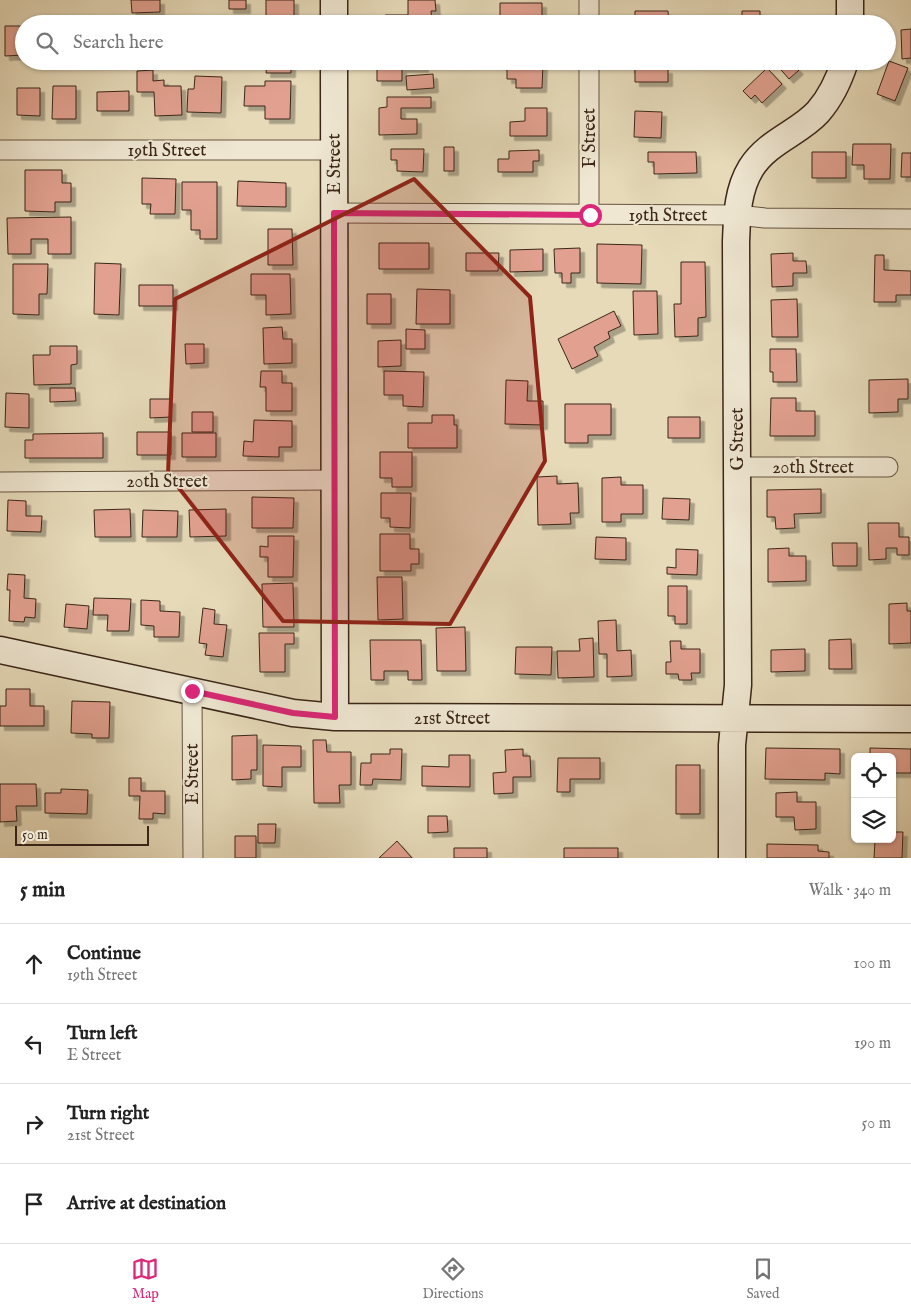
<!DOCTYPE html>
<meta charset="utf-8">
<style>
:root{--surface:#fff;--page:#f2f2f2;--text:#222;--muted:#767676;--line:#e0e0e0;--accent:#db2777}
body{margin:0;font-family:"IM FELL English",serif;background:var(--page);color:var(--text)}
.controls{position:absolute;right:15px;bottom:15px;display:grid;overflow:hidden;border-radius:8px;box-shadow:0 1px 4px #0004}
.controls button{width:45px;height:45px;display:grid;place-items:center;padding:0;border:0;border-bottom:1px solid var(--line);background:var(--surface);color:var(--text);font:25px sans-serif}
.scale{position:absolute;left:15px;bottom:12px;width:134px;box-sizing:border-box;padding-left:5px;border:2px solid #3b2618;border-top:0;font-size:14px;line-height:18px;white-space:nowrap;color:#3b2618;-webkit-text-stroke:4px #efe7d2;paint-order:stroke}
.stop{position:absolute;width:15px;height:15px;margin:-11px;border:4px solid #db2777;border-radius:50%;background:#fff}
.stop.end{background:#db2777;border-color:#fff;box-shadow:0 1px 5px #0008}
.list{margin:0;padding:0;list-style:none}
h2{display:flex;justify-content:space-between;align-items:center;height:65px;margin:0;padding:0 20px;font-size:21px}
h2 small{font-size:16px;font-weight:400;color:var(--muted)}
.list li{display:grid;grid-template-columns:32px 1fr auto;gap:15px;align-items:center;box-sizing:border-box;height:80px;padding:0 20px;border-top:1px solid var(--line)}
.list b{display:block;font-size:19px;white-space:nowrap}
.list p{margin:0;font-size:16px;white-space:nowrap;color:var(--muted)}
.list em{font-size:16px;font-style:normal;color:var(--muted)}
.icon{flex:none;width:28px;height:28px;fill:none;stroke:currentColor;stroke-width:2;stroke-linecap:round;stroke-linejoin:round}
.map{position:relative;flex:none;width:911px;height:858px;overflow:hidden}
.search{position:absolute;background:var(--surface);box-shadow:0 1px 4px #0004;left:15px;right:15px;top:15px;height:55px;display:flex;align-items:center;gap:12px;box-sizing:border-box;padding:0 18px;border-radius:28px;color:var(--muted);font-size:19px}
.sheet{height:385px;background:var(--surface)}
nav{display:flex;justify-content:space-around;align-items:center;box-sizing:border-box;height:70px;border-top:1px solid var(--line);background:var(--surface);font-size:14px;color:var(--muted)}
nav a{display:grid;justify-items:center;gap:2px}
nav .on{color:var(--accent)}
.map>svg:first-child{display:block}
</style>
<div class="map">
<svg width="911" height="858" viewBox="0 0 911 858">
<defs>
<filter id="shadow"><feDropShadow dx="4.5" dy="4.5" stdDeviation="0" flood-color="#0004"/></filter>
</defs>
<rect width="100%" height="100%" fill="#e6dab9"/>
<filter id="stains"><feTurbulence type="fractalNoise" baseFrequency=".004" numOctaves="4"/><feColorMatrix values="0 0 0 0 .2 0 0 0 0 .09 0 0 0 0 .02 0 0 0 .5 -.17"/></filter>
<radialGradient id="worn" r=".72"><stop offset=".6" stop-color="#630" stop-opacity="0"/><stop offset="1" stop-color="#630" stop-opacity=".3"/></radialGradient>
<path fill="#e2a190" stroke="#3b2618" filter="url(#shadow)" d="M131 0H160V12L132 13Z
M229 0H246V9H229Z
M266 0H294V24H266Z
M408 0H435L436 11H431L432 24H385V15H408Z
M500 3H542V24H500Z
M635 11H668L669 24 635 22Z
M742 11H760V22L792 24H742Z
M5 26H24V55L5 56Z
M911 29V58L902 59 901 30Z
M267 61H291V73H266Z
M377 61H424V68H402V81H377Z
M499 61 543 64 542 88H516V79H507V65H499Z
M630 61H658V69H668V82H635V69H630Z
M779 61H790L799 70 789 79 776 64Z
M889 61 908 68 895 101 877 94Z
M767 68 782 84 762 103 755 95 751 99 743 91Z
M153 70V81L164 80V86H181L182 115 155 116 154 92H137V71Z
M433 74 434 88 407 90 406 76Z
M195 76 222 77 221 113 187 112 188 89H194Z
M265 81H291L290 119H265V106H244L245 86H265Z
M53 86H76V119H52Z
M17 88H40V116L17 115Z
M129 91V111H97V92Z
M387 97H431V108H401V119H417V134L379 135V108L387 107Z
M525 108H547V136H510V122L525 121Z
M635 111 662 112 661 138 634 137Z
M853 144H891L890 179H864V165H852Z
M444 147H454V171H444Z
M391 149H424L423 172 397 171V160H391Z
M539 150V161H533V172H498V159H509V151Z
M648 152H696L697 173 654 174V162H648Z
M812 152H846V178H812Z
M902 153H911V177H901Z
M25 170H62V183H71V202H55V212L25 211Z
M142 178 176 179 175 214H150L151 204H142Z
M238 181 286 183V207L237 206Z
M182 182H217V239H200V230H191V210H182Z
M71 217V254H48V239H31V254H8L7 218Z
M268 229H292L293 265H268Z
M379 243H429V269H379Z
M597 244 642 245 641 284 597 283Z
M580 248V273H571V283H562V273H555L554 249Z
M543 249V271L510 272V250Z
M466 253H499L498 271H466Z
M793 253V261H806L807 273H793V286L772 287 771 254Z
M875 255H884V270L911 271V295H896V302H874Z
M681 262H705L706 317 698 318V336L675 337 674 304H681Z
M95 263 121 264 119 315 94 314Z
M13 264H48L47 294H39V315L13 314Z
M251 274H290L291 314 266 315V295H251Z
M139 285H173V306H139Z
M417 289 450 290V324H416Z
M633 291H657L658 334 634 335Z
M367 294H391V324H367Z
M797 299 798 337H772L771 300Z
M614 311 621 326 608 332 610 338 594 347 598 356 572 369 558 339Z
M282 327 283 339H292V363L264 364 263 328Z
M406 329 425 330V349H406Z
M401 340V366L378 367V341Z
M185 344H204V363L186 364Z
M50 346H77V364L71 365V384L34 385 33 355H50Z
M770 349H796L797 382H773V372H770Z
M261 371H282V383H292V411H266V387H260Z
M384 371 424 372 423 407 403 406V395H384Z
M908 379V399H898V412L869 413V380Z
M506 380 528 381 527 401H543V425L505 424Z
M50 388H75L76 401 50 402Z
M6 393 29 394V428L5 427Z
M771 398H796V411H815V436H770Z
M150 399H171V417L150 418Z
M565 404H611V435H588V443H565Z
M192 412H213V432H192Z
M432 415H454V425H457V448H408V423H432Z
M668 417H700V438H668Z
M254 420 292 421V447H279V457L243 456 244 441 253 442Z
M137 432H171V455H137Z
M103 433V458H25V440H33V434Z
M182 433H216V457H182Z
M380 452H412V487H392V478H380Z
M557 476V484L578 483 579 513H570L571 524 538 525 537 477Z
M621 477V485H643V514H621V522H602V478Z
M821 489V513L794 514 795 528 776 529 775 517H767V490Z
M381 493H411L410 528 390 527V518H381Z
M252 497 294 498 293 528H252Z
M663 498 690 499 689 520 662 519Z
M8 500 26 501V516H42L41 532 7 531Z
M130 509 131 537H95L94 510Z
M226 509V536L190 537 189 510Z
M143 510 178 511 177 537H142Z
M868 523H899V537H909V555H897V548H886V559L869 560Z
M380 534H410V549H419V564H411V571H380Z
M268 536H294L293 577H268V557H260V546L268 547Z
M596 537 626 538V560L595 559Z
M832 543H857V566H833Z
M789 548V556H806V581L768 582V549Z
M676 549 698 550 697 575 667 574V567L676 568Z
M8 574 25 575 24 598 36 599 35 618 25 617 24 622 9 621 10 590H7Z
M377 577H402L403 619 378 620Z
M293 583 294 627H263L262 584Z
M668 586H687V624H675V616H668Z
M94 598 131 599 129 631H107L108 615H93Z
M141 600 160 601V611L180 612 179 637H154V626L141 625Z
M907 603V611H911V643L889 644V604Z
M66 604 89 606 87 629 64 627Z
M203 608 215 610 214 624 227 625 223 657 205 655 207 644 199 643Z
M616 620 617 651 631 650 632 676 607 677V654H599L598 621Z
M465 627 466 671H437L436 628Z
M259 633H294V644H285V672H260Z
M593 638 594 677 558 678 557 651H580L579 639Z
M851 639 852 669H829V640Z
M370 640H421L422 680H408V671H384V680H371Z
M670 641H681V649H700V673H691L692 680H679L678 674H666V662H671Z
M516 647H552L551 675 515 674Z
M805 649V671L771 672V650Z
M6 689H30V706H44V726H0V706H6Z
M72 701 110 702 109 738H92V734L71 733Z
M257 735V770H251V779L232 780V736Z
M313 740H326L327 752H351V785H339L340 803H314Z
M263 745 301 746V767H282V787L263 786Z
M766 748 840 749V774L825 773V780L765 779Z
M870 748 911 749V773H892V757H870Z
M390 749H402L401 780 373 779 372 785H360L361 763H371V754H390Z
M523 749V756H530L531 777H513V793L494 794 493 773 506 772 505 750Z
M449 755H470V787L422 786V766L449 767Z
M558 758H600V779H570V792H557Z
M676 765H700V814H676Z
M129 778H141V791H165V814L153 813V819H139L140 796H129Z
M0 784H36L37 806H16L17 821 0 822Z
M61 789 88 790 87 814 45 813V793H61Z
M797 792V802H816V829L795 830 794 817H776V793Z
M428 816H447L448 832 428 833Z
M258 824H276L275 843H258Z
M892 832H903L902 858H874L875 841 892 839Z
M235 836H256V858H235Z
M397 841 412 858H379Z
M767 844 818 845V851L829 852V858H767Z
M454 848H487V858H454Z
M564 848H618V858H564Z"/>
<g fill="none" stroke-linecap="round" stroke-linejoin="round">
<defs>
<path id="street" d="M589 0V24
M589 61V215
M0 150H334
M334 213 737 215 765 218 911 219
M737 467H888
M0 482 335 480
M192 691 193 858"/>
<path id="secondary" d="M334 0V24
M850 24V0
M334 61 335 717
M0 650 293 713 335 717 911 719
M732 858V745L738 685 736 242C737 217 737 191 751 168 768 141 799 133 818 112 832 96 839 80 845 61"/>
</defs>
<use href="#street" stroke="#665340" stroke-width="21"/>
<use href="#secondary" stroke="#3b2618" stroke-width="29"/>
<use href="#street" stroke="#efe7d2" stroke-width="19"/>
<use href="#secondary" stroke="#efe7d2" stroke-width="26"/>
</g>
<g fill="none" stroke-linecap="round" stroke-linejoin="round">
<path stroke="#db2777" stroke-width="6" d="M192 691 293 713 335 717 334 213 590 215"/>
</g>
<path fill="#8f2418" fill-opacity="0.2" stroke="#8f2418" stroke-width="4" stroke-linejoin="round" d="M414 179 530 297 545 461 450 624 283 621 168 474 175 299Z"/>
<g text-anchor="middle" stroke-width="4" stroke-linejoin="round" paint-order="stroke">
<g font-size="18" fill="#3b2618" stroke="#efe7d2">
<text transform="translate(589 138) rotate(-90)" y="6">F Street</text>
<text x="167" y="156">19th Street</text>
<text transform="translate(334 164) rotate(-90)" y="6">E Street</text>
<text x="668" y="221">19th Street</text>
<text transform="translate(737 439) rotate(-90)" y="6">G Street</text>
<text x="813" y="473">20th Street</text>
<text x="167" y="487">20th Street</text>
<text x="452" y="724">21st Street</text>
<text transform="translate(192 774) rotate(-90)" y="6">E Street</text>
</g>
</g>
<rect width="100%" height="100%" filter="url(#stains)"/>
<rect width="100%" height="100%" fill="url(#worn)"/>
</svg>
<div class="controls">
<button><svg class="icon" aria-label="locate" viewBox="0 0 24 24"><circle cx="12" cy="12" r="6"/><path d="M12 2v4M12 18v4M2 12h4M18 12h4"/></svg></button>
<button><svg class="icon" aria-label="layers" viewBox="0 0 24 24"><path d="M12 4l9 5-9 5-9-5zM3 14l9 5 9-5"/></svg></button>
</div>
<div class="scale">50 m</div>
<div class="stop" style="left:590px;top:215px"></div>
<div class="stop end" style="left:192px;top:691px"></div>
<div class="search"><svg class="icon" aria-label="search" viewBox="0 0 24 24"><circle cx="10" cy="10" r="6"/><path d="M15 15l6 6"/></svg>Search here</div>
</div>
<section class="sheet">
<h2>5 min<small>Walk · 340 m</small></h2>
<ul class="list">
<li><svg class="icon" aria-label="ahead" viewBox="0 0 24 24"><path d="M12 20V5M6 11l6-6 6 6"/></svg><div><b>Continue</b><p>19th Street</p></div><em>100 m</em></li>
<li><svg class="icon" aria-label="left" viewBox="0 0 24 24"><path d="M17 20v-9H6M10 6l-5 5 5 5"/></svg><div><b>Turn left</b><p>E Street</p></div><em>190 m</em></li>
<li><svg class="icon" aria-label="right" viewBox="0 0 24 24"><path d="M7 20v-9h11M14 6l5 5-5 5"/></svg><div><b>Turn right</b><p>21st Street</p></div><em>50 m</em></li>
<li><svg class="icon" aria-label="arrive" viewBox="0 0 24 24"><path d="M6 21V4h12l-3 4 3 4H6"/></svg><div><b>Arrive at destination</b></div></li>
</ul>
</section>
<nav>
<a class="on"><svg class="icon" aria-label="map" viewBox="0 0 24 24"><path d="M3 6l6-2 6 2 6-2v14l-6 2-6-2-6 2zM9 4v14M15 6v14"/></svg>Map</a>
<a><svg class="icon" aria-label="directions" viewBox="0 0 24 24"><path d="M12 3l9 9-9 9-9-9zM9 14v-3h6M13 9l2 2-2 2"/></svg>Directions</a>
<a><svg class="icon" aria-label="saved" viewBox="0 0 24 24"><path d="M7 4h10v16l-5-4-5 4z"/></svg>Saved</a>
</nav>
